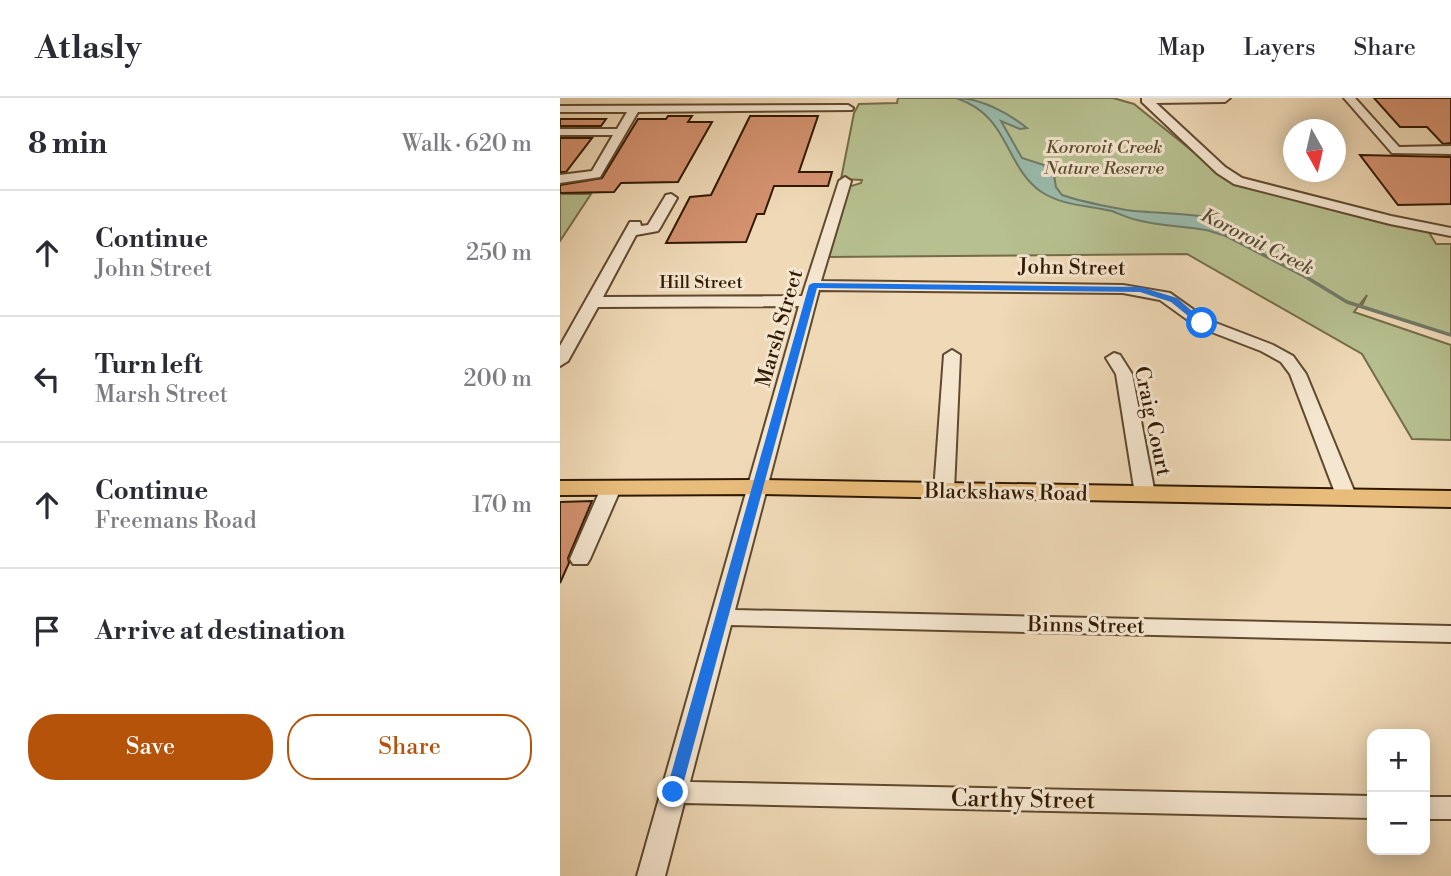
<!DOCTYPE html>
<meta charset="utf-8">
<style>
:root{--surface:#fff;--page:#f2f2f3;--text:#2b2b33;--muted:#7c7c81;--line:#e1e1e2;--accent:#b45309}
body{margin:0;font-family:"Libre Bodoni",serif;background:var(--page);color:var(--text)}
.controls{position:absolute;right:21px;bottom:21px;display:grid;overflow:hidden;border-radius:14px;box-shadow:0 4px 18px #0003}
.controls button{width:63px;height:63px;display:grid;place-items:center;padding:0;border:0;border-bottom:2px solid var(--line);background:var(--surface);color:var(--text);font:35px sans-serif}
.compass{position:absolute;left:723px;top:21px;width:63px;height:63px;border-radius:50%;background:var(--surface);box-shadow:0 4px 18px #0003;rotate:172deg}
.stop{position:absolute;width:21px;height:21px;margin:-16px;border:5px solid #1a73e8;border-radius:50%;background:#fff}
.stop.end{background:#1a73e8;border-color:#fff;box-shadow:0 2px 7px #0008}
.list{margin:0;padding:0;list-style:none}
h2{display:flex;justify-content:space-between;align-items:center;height:91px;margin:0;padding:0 28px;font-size:30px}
h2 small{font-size:23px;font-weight:400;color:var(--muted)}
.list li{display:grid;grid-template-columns:46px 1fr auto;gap:21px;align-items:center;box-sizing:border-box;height:126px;padding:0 28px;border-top:2px solid var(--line)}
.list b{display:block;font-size:26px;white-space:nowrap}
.list p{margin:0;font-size:23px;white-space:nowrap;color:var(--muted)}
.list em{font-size:23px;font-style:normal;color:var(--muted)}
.actions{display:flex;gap:14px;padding:21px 28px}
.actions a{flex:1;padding:16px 0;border:2px solid var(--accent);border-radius:28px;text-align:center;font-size:24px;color:var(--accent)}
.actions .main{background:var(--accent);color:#fff}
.icon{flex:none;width:38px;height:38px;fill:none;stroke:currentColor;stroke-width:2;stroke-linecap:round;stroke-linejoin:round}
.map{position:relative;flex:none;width:891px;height:778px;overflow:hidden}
header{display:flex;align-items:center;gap:42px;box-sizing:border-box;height:98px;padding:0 35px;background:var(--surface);border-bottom:2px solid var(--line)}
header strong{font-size:33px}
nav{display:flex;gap:38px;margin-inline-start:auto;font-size:24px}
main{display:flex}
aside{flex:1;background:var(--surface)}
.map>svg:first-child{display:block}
</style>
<header>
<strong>Atlasly</strong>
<nav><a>Map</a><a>Layers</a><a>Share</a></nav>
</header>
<main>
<aside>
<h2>8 min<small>Walk · 620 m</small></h2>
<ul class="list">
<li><svg class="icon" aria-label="ahead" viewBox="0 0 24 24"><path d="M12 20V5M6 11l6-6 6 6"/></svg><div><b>Continue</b><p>John Street</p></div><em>250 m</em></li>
<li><svg class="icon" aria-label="left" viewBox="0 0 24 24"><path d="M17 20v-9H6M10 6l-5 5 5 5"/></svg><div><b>Turn left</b><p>Marsh Street</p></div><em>200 m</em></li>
<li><svg class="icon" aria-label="ahead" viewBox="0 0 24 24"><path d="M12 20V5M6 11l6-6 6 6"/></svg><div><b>Continue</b><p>Freemans Road</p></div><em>170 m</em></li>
<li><svg class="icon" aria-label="arrive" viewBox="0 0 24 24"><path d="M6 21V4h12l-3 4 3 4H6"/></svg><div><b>Arrive at destination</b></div></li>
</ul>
<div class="actions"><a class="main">Save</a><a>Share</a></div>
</aside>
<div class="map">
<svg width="891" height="778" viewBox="0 0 891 778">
<rect width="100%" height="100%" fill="#efd9b6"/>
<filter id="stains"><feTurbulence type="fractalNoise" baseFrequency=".00286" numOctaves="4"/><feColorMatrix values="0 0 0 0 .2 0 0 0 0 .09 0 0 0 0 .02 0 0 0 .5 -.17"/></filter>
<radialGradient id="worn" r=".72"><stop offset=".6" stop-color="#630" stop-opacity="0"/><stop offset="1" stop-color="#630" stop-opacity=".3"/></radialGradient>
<path fill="#b7c090" stroke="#746c48" stroke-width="2" d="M338 0H553L574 6 672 85 867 131 876 146H891V237L801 209 807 197 794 214 891 247V342L852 341 802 256 627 156 266 159 285 90 301 85 302 82 281 81 294 15 299 6 337 5Z
M0 96H31L0 143Z"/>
<path fill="#9abaab" stroke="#707a67" stroke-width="2" d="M396 0C421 0 448 15 467 30L460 31 441 23 462 60 484 67 488 75 494 77 496 89 502 97C522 104 545 108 566 112 591 116 660 114 677 130L667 132 671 138C662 138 655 134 646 132 623 128 599 128 577 122 568 120 560 116 552 113 527 107 502 108 480 93 443 65 450 18 396 0Z"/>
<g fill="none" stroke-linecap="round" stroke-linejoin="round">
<path stroke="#707a67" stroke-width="3.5" d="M663 136 746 179 787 204 891 237"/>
</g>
<path fill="#d49270" stroke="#311900" stroke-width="2" d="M814 0H891V45L883 46 867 29H840Z
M108 18H132L128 24H152L118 84 61 85 54 94 0 95V87L42 80 78 21H106Z
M190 18H258L239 74H272L268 88H214L204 116H197L186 144 106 145 130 99 151 97Z
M0 21H46L41 28H0Z
M0 40H32L6 74H0Z
M800 57 891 59V106L838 107Z
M32 403 8 460 9 465 0 485V404Z"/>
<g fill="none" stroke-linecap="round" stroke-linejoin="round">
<defs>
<path id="minor" d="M582 0H670L665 4 596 5 665 69 682 80 831 118 891 130V138L830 126 674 86 657 75 582 4Z
M784 0H795L839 49 891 48V56L832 55Z
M288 7 293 10 292 12 78 14 40 79 0 85V77L32 73 53 37H0V31H57L67 14H0V8Z
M285 79 291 83 261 183 563 187 610 195 648 222 713 247 733 258 746 276 797 400 794 404H780L777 400 730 276 721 264 701 253 636 228 600 202 563 195 259 192 175 512 891 528V544L171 527 130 684 812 698V720L124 705 105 778H77L239 208 38 209 8 263 0 268V248L70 124H80L81 128 88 127 106 97 111 96 117 100 100 130 98 133 76 137 43 199 242 198 279 83Z
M392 252 400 257 394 393 384 399 374 393 384 257Z
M554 255 560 257 572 276 595 396 585 402 575 396 556 276 546 260Z
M51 384 61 390 30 461 27 466H13L10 461 41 390Z
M865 699H891V721H865Z"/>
<path id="major" d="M197 382 891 393V409L197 396 0 397V383Z"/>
</defs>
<use href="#minor" stroke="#60492e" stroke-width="4"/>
<use href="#major" stroke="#311900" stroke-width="4"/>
<use href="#minor" fill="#f5e6d0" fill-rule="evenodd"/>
<use href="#major" fill="#e8bc7b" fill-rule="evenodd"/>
</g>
<path fill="#1a73e8" d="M253 185 581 189 617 200 646 225 638 226 611 204 580 194 257 190 121 694 113 700 106 694 249 187Z"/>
<g text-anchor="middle" stroke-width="6" stroke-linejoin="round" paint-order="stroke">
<g font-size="18" font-style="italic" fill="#594b2b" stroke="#f5e6d0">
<text x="544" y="55">Kororoit Creek<tspan x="544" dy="21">Nature Reserve</tspan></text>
</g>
<g font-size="18" fill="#311900" stroke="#f5e6d0">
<text x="141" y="190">Hill Street</text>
</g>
<g font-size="19" font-style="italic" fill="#504933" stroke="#f5e6d0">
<text transform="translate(698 143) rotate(27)" y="7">Kororoit Creek</text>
</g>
<g font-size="21" fill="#311900" stroke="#f5e6d0">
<text transform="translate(512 169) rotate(1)" y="7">John Street</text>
<text transform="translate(219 230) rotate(-74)" y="7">Marsh Street</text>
<text transform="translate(593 323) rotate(78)" y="7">Craig Court</text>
<text transform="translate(446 394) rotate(1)" y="7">Blackshaws Road</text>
<text transform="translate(526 527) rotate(1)" y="7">Binns Street</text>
</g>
<g font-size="24" fill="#311900" stroke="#f5e6d0">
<text transform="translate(463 701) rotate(1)" y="8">Carthy Street</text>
</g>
</g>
<rect width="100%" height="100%" filter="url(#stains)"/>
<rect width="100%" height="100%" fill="url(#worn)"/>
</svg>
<div class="controls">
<button>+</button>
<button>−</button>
</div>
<svg class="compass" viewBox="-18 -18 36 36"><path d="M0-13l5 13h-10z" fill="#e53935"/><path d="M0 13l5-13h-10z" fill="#7c7c81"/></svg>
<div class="stop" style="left:642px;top:225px"></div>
<div class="stop end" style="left:113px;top:694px"></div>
</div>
</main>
